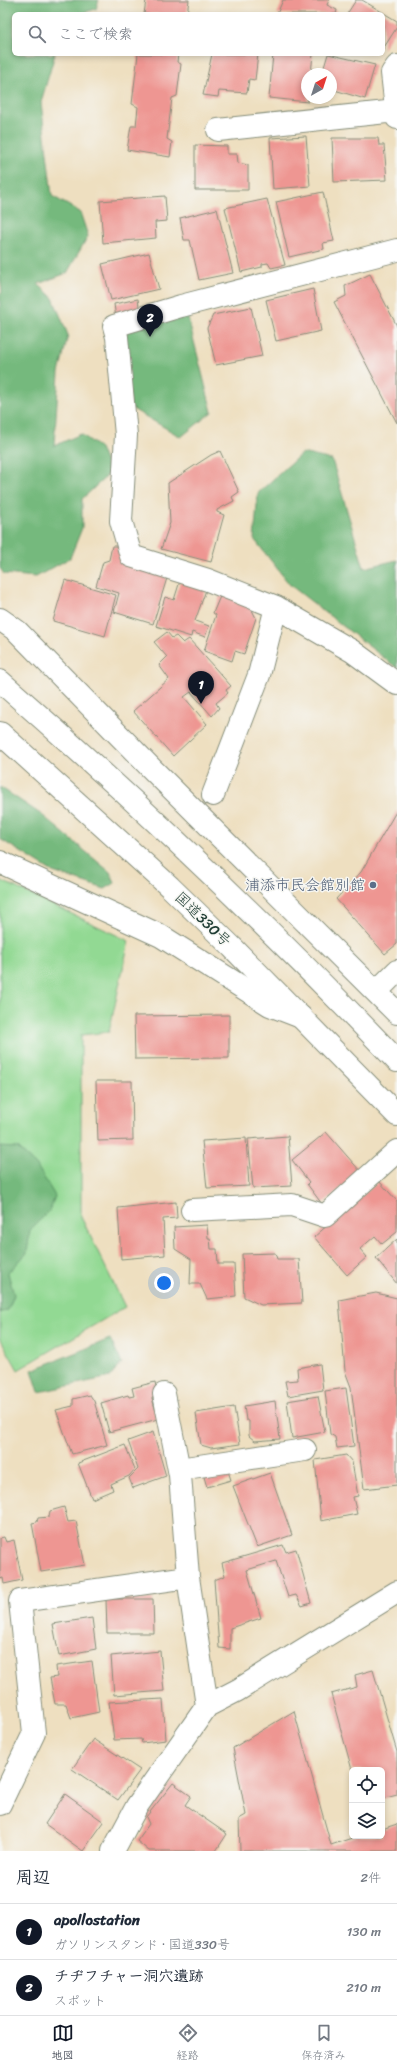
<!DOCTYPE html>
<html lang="ja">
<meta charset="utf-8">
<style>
:root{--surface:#fff;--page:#f2f2f3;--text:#1f2937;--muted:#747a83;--line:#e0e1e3;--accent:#111827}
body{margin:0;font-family:Sriracha,"Klee One",sans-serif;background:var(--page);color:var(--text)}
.controls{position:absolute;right:12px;bottom:12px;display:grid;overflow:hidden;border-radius:6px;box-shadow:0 2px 6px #0003}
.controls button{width:36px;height:36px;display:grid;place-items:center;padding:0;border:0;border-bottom:1px solid var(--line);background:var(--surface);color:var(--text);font:20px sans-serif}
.compass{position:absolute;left:301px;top:68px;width:36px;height:36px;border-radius:50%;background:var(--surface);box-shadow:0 2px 6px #0003;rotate:39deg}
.you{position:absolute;left:164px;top:1283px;width:14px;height:14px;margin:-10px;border:3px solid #fff;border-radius:50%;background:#1a73e8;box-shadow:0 0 0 6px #1a73e833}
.badge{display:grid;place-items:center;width:26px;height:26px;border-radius:50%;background:var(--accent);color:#fff;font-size:13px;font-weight:700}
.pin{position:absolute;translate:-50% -33px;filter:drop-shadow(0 1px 2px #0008)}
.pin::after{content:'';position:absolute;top:21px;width:14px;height:12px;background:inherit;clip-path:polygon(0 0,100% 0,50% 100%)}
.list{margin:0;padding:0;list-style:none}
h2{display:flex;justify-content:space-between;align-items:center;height:52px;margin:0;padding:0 16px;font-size:17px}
h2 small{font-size:13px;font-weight:400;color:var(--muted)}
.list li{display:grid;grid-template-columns:26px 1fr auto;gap:12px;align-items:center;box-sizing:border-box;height:56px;padding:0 16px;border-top:1px solid var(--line)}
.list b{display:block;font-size:15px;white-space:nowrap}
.list p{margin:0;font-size:13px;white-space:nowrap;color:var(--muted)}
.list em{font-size:13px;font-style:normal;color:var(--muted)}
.icon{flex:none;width:22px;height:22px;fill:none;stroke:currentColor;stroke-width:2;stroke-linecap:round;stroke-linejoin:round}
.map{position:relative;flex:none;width:397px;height:1851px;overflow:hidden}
.search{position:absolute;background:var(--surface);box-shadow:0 2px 6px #0003;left:12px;right:12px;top:12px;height:44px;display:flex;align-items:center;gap:10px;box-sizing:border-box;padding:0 14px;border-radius:6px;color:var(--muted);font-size:15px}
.sheet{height:164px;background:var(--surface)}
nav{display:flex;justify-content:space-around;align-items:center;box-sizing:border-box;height:56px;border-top:1px solid var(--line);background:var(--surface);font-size:11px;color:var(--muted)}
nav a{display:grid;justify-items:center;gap:2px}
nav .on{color:var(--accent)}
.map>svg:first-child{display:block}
</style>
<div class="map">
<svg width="397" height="1851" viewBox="0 0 397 1851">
<rect width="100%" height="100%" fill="#f6f6f2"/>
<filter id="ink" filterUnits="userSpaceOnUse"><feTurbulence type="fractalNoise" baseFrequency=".025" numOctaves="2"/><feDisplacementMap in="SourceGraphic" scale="8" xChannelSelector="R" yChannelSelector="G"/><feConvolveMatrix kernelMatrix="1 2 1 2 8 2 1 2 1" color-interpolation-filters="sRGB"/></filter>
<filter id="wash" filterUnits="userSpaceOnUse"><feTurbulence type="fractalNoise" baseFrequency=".012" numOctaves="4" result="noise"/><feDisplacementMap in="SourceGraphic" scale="16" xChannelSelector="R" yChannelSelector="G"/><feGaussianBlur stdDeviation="0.9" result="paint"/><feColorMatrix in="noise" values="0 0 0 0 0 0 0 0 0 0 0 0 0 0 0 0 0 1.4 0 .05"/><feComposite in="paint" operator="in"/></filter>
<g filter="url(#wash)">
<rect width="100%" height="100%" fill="#eedfc0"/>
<path fill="#92d993" stroke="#588b64" d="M0 880 129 941 109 1032 81 1035V1217L125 1307 18 1370 0 1338Z"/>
<path fill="#75b97d" stroke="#4a7b58" d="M0 0H99L96 9 79 14H14V54H55L41 102 52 196 80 212 88 236 67 273 38 284 53 298 68 335 59 373 54 446 81 434 100 448 110 473 82 499V528L70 558 36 577 4 574 0 568V295L2 292 0 273Z
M187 314 212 412 181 437 131 408 123 332Z
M302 453 332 460 364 568 397 560V668L290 585 254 539 258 493Z
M0 787 42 815 110 872 115 883 105 889 53 872 0 839Z
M0 1147 18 1148 37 1166 55 1196 50 1210 30 1230 27 1253 8 1273 14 1295 8 1310 0 1313Z
M110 1339 122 1363 110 1377 39 1392 32 1370Z"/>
<g id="blocks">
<path fill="#ee9692" d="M146 0H189L187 14H144Z
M283 0H329L327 5 337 10 336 14H277Z
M356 0H362L397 21V27L383 49V14H347Z
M138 54H178L177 62 181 64 177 96 172 98 167 139 172 142 170 157 127 150 131 126H136L138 107 132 104Z
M212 54H258L255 80 249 79 247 93 219 91 218 97 203 95Z
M273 54H313L311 74H307L308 102 269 98Z
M328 54 375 65 365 99 331 89V74H322Z
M306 136 310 186 273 189 270 138Z
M332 138H378L379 145H384L387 180 334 182Z
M195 145 227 146V154H237L238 163 248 165V190H195Z
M323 192 334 241 323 243 324 249 289 257 276 202Z
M165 196 167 221 155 222 156 238 103 243 100 201Z
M267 199 285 265 271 268 268 263 262 264V267L241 272 225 208Z
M217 209 233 273 199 280 190 240H184L180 218Z
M149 253 159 289 111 300 102 264Z
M370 274 397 326V423L334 302 346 296 345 286Z
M313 289 321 331 276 341 266 300Z
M138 299 140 314 116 318 114 304Z
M251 307 262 356 216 365 207 328 213 315Z
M220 451 239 492 232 497 234 501 217 510V512L224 515 211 562 161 549 170 523 168 483 211 455Z
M112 546H122L167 578 153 624 114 612 119 593 96 586 103 562 109 560Z
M65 580 116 595 105 636 53 621Z
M180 581 206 590 195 621 209 626 205 637 192 632 191 637 156 626 165 597 174 600Z
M221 594 249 604 256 618 244 654 235 651 232 661 204 651 216 615 213 613Z
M167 632 172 638 176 636 183 643 189 639 231 686 226 690 228 693 216 703 219 708 212 716 191 692 184 697 207 724 173 756 133 711 169 679 159 665 167 657 154 642Z
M397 810V944L385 954 336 899 361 872Z
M229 1015V1058L135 1059 134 1016Z
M96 1081H132L133 1140 98 1141Z
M326 1132 361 1172 322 1204 307 1184 309 1182 292 1160Z
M288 1136 292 1186 253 1188 248 1139Z
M246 1138 249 1186 207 1188 202 1141Z
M379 1181 397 1201V1232L382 1244 375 1236 360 1249 367 1257 347 1275 314 1237Z
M176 1202 177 1218 163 1219 165 1255 121 1259 118 1208Z
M207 1225 208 1238H210L211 1249H217L218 1264H234L236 1296 207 1299 200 1284H190L191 1259 175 1249 174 1227Z
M397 1239V1284L376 1258Z
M275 1253 277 1259H299L302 1303 261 1305 244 1297 242 1254Z
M376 1293 397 1298V1485L364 1489 351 1387 345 1371 339 1300Z
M320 1364 323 1390 288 1396 285 1381 298 1380 297 1368Z
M155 1382 158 1396 152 1398 158 1419 109 1432 101 1403 128 1395 129 1397 134 1396 132 1388Z
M346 1388 354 1446 337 1448 335 1437 330 1434 325 1391Z
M90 1395 94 1401 107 1445 72 1454 56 1410 73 1406V1399Z
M318 1396 325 1432 292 1438 287 1401Z
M275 1401 280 1439 255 1441 249 1436V1421L246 1420 244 1406Z
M234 1407 240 1444 211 1448 201 1445 196 1413Z
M153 1432 166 1476 133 1488 129 1478 138 1469 128 1441Z
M125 1445 135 1469 129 1476 111 1484 113 1490 92 1499 78 1463Z
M346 1455 352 1462 358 1496 353 1497 357 1514 321 1521 315 1460Z
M228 1471 231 1480 207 1487 204 1477Z
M270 1473 292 1535 257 1547 233 1486Z
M64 1507 68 1522 76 1521 85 1565 41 1572 32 1523 37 1522 38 1518 49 1517 50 1511Z
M4 1537 6 1542 14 1540 22 1580 4 1584 3 1578 0 1579V1538Z
M283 1545 286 1552 296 1549 311 1603 302 1606 296 1595 288 1597 276 1561 247 1570 261 1618 230 1628V1649L219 1648 214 1580 225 1576 222 1563Z
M106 1599H153L154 1633H107Z
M92 1618 96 1649 59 1656 53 1624Z
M160 1651 164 1691 114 1695 111 1656Z
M92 1661 99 1712 71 1718 66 1704H55L50 1678 57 1677 56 1666Z
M373 1670 397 1752V1795L382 1799V1770H352L331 1694 357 1687 355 1675Z
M163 1699 166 1740 142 1743 141 1739 114 1740 109 1702Z
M294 1711 331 1845 358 1836H382V1829L397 1824V1851H240L239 1819 246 1815 233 1748Z
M93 1739 140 1770 118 1800 72 1769Z
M173 1783 191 1796 185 1805 227 1834 216 1851H149L137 1841 149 1824 146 1817Z
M65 1794 104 1822 83 1851 45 1824Z"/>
</g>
</g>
<g filter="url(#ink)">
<use href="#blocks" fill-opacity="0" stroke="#868e7a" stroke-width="1"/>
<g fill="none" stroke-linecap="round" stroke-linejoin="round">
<defs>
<path id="minor" d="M397 66 392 73 397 118
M218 130 396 111
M397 250 181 306 114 326 117 337 126 435 121 521 131 556 208 580 276 607 352 651 397 684
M213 795 259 675 276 607
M377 991 397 971
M192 1210 292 1205 325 1216 397 1151
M164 1394 180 1475 188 1577
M179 1469 305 1450
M0 1804 34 1733 20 1601 188 1577 207 1706
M113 1851 137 1806 207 1706 238 1690 397 1592"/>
<path id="major" d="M0 862 161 936 270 1005 301 1017"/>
<path id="highway" d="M0 619 17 631 152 769 397 1013
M0 681C138 802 271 928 397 1061
M0 733 170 887 232 947 397 1115"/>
</defs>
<use href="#minor" stroke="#868e7a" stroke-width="24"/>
<use href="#major" stroke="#868e7a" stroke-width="24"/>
<use href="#highway" stroke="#868e7a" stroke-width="24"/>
<use href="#minor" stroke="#fff" stroke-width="22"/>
<use href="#major" stroke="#fff" stroke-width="22"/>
<use href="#highway" stroke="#fff" stroke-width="22"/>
</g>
</g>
<circle fill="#5c6f8a" stroke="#f6f6f2" stroke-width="1.5" cx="373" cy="885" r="4"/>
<g text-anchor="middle" stroke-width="3" stroke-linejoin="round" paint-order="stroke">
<g font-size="15" fill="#4e5e75" stroke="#f6f6f2" text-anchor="end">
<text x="365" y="890">浦添市民会館別館</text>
</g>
<g font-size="15" fill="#1f3d34" stroke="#f6f6f2">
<text transform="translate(203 919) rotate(44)" y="5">国道330号</text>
</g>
</g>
</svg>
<div class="controls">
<button><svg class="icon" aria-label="locate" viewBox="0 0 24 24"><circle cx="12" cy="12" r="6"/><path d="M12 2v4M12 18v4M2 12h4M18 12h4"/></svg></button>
<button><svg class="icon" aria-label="layers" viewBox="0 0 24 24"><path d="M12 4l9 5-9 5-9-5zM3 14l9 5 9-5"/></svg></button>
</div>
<svg class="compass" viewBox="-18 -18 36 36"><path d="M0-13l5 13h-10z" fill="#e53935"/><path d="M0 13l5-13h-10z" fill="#747a83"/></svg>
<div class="you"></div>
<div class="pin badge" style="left:201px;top:704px">1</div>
<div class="pin badge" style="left:150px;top:337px">2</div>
<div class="search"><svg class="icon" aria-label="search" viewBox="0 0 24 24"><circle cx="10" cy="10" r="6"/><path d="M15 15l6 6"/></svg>ここで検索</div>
</div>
<section class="sheet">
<h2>周辺<small>2件</small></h2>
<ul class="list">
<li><span class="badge">1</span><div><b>apollostation</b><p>ガソリンスタンド · 国道330号</p></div><em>130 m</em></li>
<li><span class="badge">2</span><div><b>チヂフチャー洞穴遺跡</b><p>スポット</p></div><em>210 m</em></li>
</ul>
</section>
<nav>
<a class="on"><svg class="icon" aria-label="map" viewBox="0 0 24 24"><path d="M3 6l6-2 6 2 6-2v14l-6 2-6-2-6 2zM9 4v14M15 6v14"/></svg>地図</a>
<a><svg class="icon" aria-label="directions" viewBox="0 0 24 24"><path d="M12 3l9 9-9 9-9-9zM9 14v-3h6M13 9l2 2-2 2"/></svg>経路</a>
<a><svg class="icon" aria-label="saved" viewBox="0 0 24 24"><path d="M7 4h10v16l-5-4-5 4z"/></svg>保存済み</a>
</nav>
